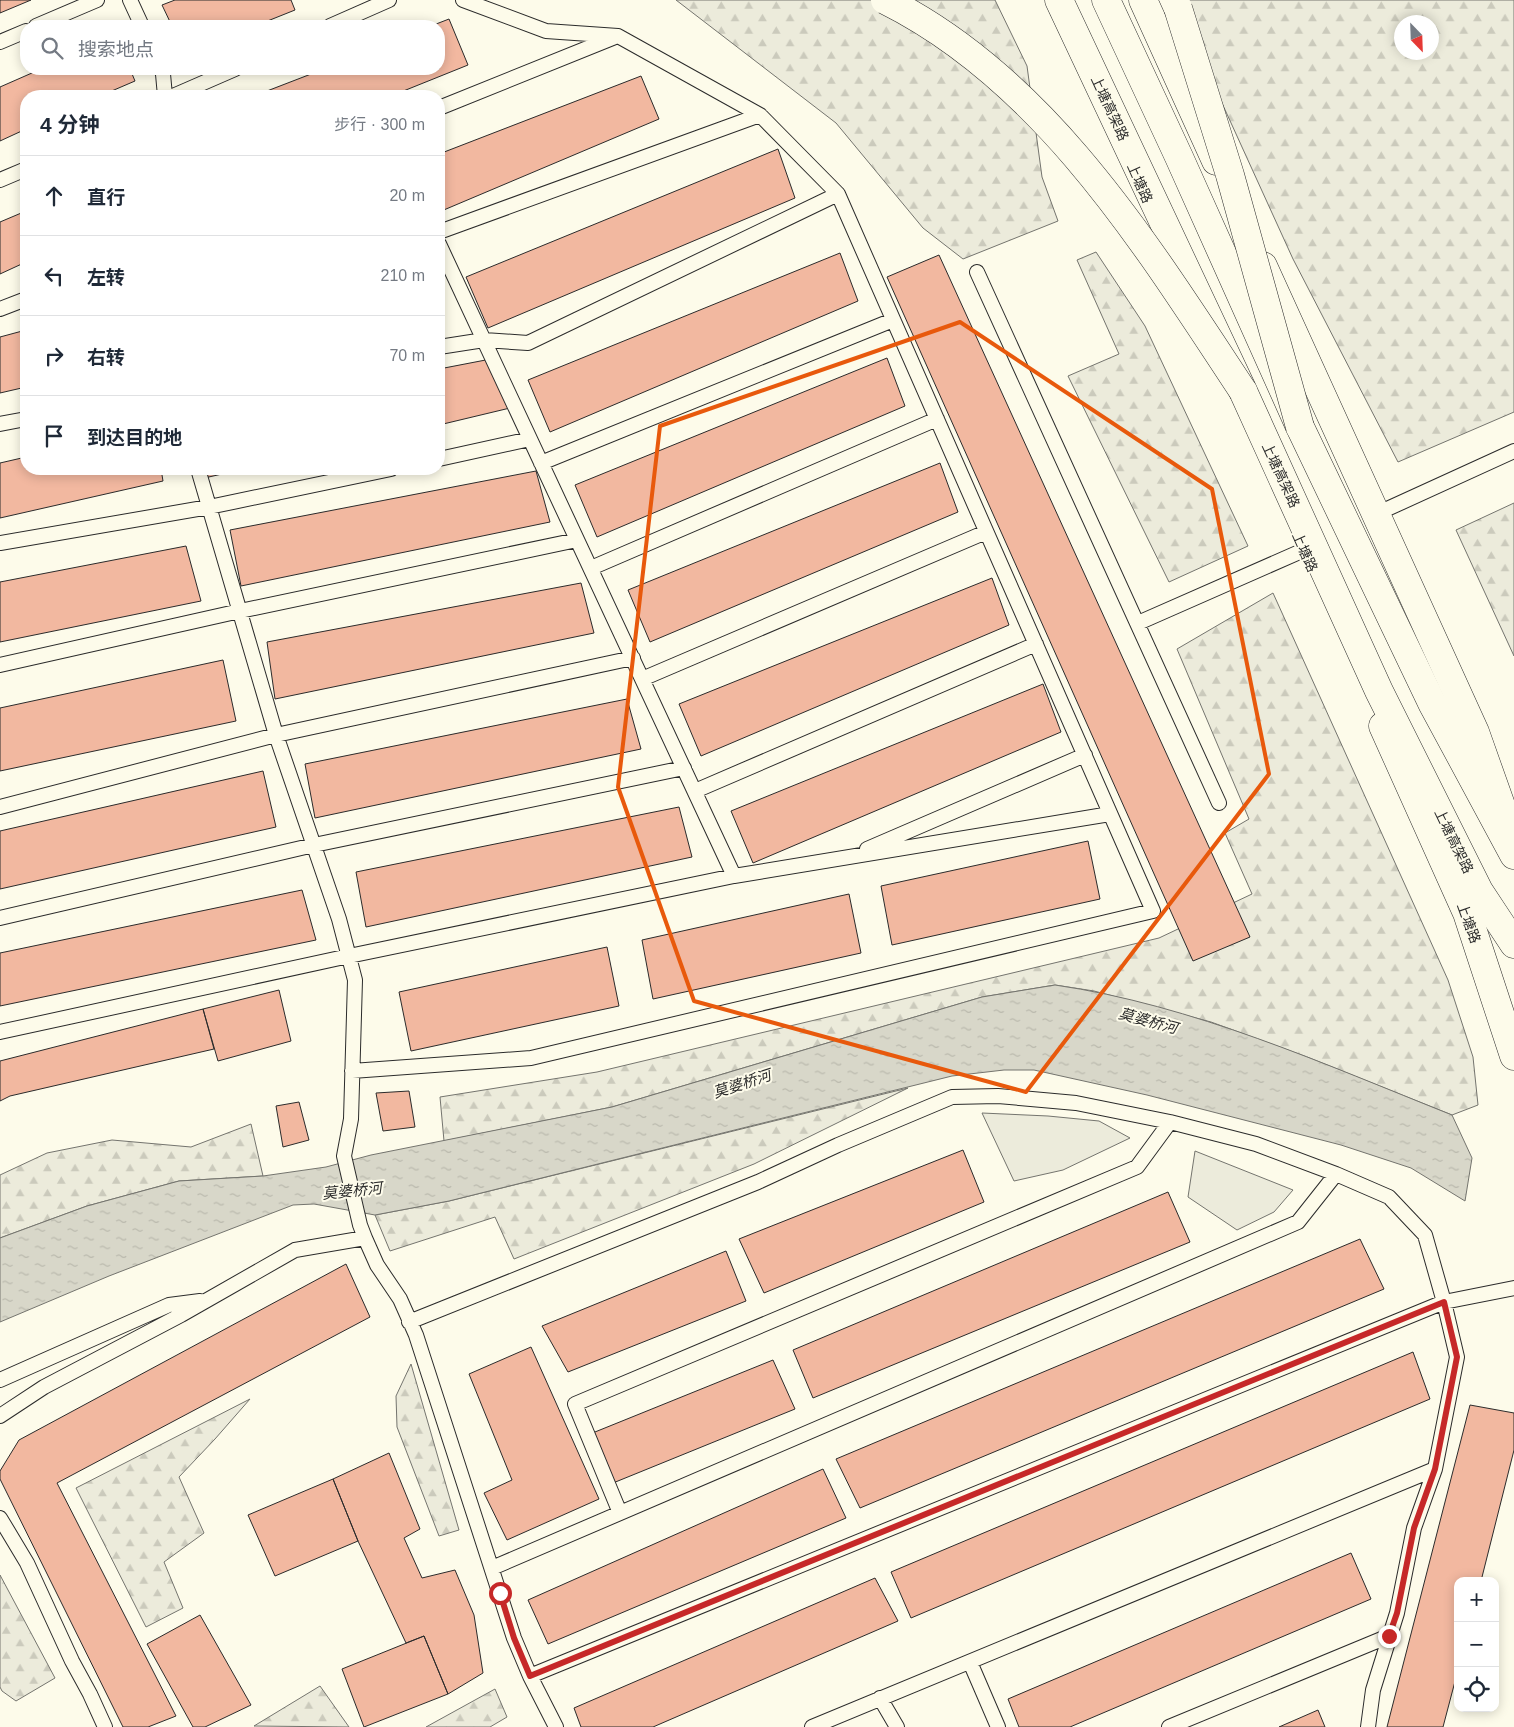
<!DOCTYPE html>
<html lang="zh">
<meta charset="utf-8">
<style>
:root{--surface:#fff;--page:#f2f2f3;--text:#1f2937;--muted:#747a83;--line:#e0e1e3}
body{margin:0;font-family:Arial,"Noto Sans SC",sans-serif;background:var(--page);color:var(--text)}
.controls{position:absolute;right:15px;bottom:15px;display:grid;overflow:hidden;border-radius:10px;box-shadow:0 2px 12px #0003}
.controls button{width:45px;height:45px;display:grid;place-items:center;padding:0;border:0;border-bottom:1px solid var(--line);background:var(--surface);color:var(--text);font:25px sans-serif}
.compass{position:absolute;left:1394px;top:15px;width:45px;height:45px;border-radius:50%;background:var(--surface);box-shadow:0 2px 12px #0003;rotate:157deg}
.stop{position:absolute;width:15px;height:15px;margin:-11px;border:4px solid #c62828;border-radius:50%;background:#fff}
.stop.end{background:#c62828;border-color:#fff;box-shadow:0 1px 5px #0008}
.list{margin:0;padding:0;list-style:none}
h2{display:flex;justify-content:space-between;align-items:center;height:65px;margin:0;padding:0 20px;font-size:21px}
h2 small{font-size:16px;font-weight:400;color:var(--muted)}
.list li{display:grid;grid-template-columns:32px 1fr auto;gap:15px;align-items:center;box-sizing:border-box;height:80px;padding:0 20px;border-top:1px solid var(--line)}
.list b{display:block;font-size:19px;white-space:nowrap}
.list em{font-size:16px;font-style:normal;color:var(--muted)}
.icon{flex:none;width:28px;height:28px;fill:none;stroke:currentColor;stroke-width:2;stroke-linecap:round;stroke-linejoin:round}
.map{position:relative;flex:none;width:1514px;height:1727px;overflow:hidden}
.search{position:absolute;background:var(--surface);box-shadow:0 2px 12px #0003;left:20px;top:20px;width:425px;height:55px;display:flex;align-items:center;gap:12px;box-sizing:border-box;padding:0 18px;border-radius:20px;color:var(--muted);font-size:19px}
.panel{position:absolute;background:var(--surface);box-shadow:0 2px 12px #0003;left:20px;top:90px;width:425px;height:385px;border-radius:20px}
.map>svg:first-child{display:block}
</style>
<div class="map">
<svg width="1514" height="1727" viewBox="0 0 1514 1727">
<defs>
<pattern id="forest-firs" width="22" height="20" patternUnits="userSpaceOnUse" patternTransform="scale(1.25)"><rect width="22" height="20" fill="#ecebdb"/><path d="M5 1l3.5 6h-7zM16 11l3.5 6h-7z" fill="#cbcabc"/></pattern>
<pattern id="water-ripples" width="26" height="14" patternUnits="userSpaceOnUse" patternTransform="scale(1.25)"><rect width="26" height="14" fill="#d8d7c9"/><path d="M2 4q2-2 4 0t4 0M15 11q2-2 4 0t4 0" fill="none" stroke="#bab9ad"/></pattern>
</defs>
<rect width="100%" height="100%" fill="#fdfbea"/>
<path fill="#ecebdb" stroke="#74746e" d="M982 1113 1048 1116 1099 1121 1130 1138 1063 1170 1014 1181Z
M1195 1151 1293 1190 1274 1212 1237 1230 1188 1197Z"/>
<path fill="url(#forest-firs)" stroke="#74746e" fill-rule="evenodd" d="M676 0H995L1027 66 1042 177 1058 221 963 259 923 228 836 123Z
M1175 0H1514V412L1398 462 1293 259ZM1402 22H1432V52H1402Z
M1096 252 1145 326 1248 546 1169 582 1068 376 1119 354 1077 260Z
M1514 503V656L1456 530Z
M1273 593 1448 980 1473 1057 1478 1105 1452 1115 1307 1057 1211 1022 1094 991 1055 985 982 997 612 1107 444 1141 440 1097 597 1072 1159 938 1252 894 1225 833 1249 819 1177 649Z
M908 1088 754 1164 514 1259 495 1217 390 1251 375 1215 449 1201Z
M251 1124 263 1176 179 1181 87 1206 0 1238V1175L47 1153 112 1140 191 1147Z
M411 1364 459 1530 439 1536 397 1427 396 1396Z
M250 1399 215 1439 179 1477 204 1533 164 1562 183 1608 146 1627 76 1488Z
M0 1575 55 1678 16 1701 2 1691 0 1687Z
M320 1686 349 1727 254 1726Z
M495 1689 507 1717 490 1727H426Z"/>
<path fill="url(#water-ripples)" stroke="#74746e" d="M1055 985C1193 1005 1324 1064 1452 1115L1472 1158 1465 1201 1411 1168 1341 1145 1147 1095 1034 1070H1004L952 1076 449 1201 375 1215 314 1204 293 1205 109 1276 0 1322V1238L87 1206 179 1181 263 1176 326 1167 371 1155 612 1107 982 997Z"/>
<path fill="#f2b8a0" stroke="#2b2b2b" d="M0 0H31L0 13Z
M175 0H291L295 10 255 26H172L162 5Z
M449 19 468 65 391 96H254L324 69H439V26H431Z
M41 69H130L135 81 100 96H26V129L0 141V87Z
M641 76 659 119 439 212V154Z
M778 149 795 198 488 328 466 277Z
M26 211V262L0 274V222Z
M840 253 858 301 550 432 528 380Z
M939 255 1250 937 1193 961 887 277Z
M26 330V387L0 393V337Z
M496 358 510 408 439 425V369Z
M887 358 905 406 597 537 575 485Z
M26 457V469H161L163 481 0 518V463Z
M940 463 958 512 650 642 628 590Z
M198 469H244L200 479Z
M536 471 550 522 241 586 230 530Z
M186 546 201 601 0 642V582Z
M992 578 1009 625 701 756 679 704Z
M581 583 594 633 275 699 267 642Z
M223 660 236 721 0 771V708Z
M1043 684 1061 732 753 863 731 811Z
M627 699 641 749 315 818 305 764Z
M263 771 276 827 0 889V831Z
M679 807 692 857 366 927 356 872Z
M1088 841 1100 899 892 945 881 886Z
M302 890 316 940 0 1006V953Z
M849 894 861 953 653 999 642 940Z
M607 947 619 1006 411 1051 399 992Z
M279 990 291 1041 218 1061 203 1009Z
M203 1009 214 1049 10 1096 0 1101V1061Z
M409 1091 415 1127 383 1131 376 1093Z
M299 1102 309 1140 283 1147 276 1106Z
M963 1150 984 1202 764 1293 739 1239Z
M1168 1192 1190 1242 813 1398 793 1350Z
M1360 1239 1384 1289 860 1508 836 1459Z
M726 1251 746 1301 568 1372 542 1326Z
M346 1264 370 1317 57 1483 176 1716 148 1727H123L0 1479V1471L19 1440Z
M531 1347 599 1499 507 1540 484 1493 512 1480 469 1374Z
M1413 1352 1430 1399 911 1618 891 1572Z
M773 1360 795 1409 613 1483 590 1434Z
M1470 1405 1514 1413V1450L1481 1581H1458V1670L1443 1727H1387Z
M389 1453 420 1529 404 1538 422 1578 455 1570 474 1615 483 1673 448 1694 424 1636 406 1643 358 1541 333 1479Z
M823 1469 846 1518 548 1644 528 1600Z
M333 1479 358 1541 275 1576 248 1515Z
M1351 1553 1371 1599 1070 1727H1019L1008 1699Z
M875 1578 898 1621 653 1727H581L574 1708Z
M200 1615 251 1705 205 1727H193L147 1644Z
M424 1636 448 1694 364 1727 342 1669Z
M1318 1710 1325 1727H1279Z"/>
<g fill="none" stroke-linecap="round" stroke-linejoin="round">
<defs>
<path id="lane" d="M130 0 142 26
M36 26 97 0
M330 26 389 0
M0 42 26 31
M161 69 163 74 165 96
M173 96 235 69
M439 108 615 37
M0 180 26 169
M439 232 760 115
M439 244 734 876
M977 272 1219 803
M0 309 26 299
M439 347 484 340 528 343 838 194
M0 424 26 419
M439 459 530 439
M541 463 893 320
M198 469 276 735 339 919 355 980 351 1119 344 1156 360 1225 365 1238
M1376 514 1514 451
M0 543 209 507 391 469
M591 568 937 419
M1138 623 1304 550
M0 665 240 611 577 540
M642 679 986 532
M695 791 1036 644
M0 807 276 735 633 658
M867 849 1085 755
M0 918 314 845 684 768
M0 1032 349 956 734 876 1110 814
M352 1071 531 1058 1153 911 838 194 760 115 618 36 546 31 463 0
M409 1322 758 1182 838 1145 952 1097 998 1096 1076 1103 1170 1122 1256 1144 1336 1174 1389 1197 1425 1235 1444 1302 1457 1357 1435 1469 1414 1528 1397 1613 1373 1690 1368 1727
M0 1380 169 1305 200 1301
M0 1416 44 1387 181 1315 295 1250 365 1238 377 1265 400 1299 416 1335 514 1638 530 1676 556 1727
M620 1513 575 1404 1137 1167 1170 1122
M0 1518 27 1563 72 1661 90 1694 105 1727
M492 1568 1298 1222 1336 1174
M970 1662 998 1727
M530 1676 1444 1302 1514 1288
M880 1698 897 1727
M812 1727 1435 1469
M1169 1727 1389 1636"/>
<path id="secondary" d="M1143 0 1216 161
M1263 266 1475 732 1510 831
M1383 726 1467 913 1514 1056"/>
<path id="highway" d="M1059 0 1243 391 1379 691 1479 891 1514 944
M1106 0 1179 157 1300 427 1432 703 1514 855"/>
</defs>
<use href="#lane" stroke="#2b2b2b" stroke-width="16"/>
<use href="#secondary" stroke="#2b2b2b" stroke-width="29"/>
<use href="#highway" stroke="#2b2b2b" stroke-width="29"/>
<use href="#lane" stroke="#fdfbea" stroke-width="14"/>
<use href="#secondary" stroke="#fdfbea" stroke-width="28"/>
<use href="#highway" stroke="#fdfbea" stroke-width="28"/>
<defs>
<path id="highway-bridge" d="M885 0C1046 80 1147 246 1243 391
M1178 8 1230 175 1300 427"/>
</defs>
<use href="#highway-bridge" stroke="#2b2b2b" stroke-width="29" stroke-linecap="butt"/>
<use href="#highway-bridge" stroke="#fdfbea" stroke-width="28"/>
</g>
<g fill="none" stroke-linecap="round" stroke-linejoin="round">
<path stroke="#c62828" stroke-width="6" d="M500 1593 514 1638 530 1676 1444 1302 1457 1357 1435 1469 1414 1528 1397 1613 1389 1636"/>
</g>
<path fill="none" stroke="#e8590c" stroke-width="4" stroke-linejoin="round" d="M960 322 1212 489 1269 774 1026 1092 694 1001 618 787 660 426Z"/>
<g text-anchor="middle" stroke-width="4" stroke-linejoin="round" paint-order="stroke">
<g font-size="14" fill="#2b2b2b" stroke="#fdfbea">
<text transform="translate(1110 108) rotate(65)" y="5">上塘高架路</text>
<text transform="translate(1140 183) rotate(66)" y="5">上塘路</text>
<text transform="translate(1281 475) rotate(65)" y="5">上塘高架路</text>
<text transform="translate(1305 552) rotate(66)" y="5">上塘路</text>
<text transform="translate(1454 841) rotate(64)" y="5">上塘高架路</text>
<text transform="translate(1469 923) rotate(70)" y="5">上塘路</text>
</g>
<g font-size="15" font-style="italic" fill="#2b2b2b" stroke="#fdfbea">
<text transform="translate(1148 1021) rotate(15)" y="5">莫婆桥河</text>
<text transform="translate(742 1084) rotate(-18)" y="5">莫婆桥河</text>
<text transform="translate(352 1191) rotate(-6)" y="5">莫婆桥河</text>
</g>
</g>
</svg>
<div class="controls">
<button>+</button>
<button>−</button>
<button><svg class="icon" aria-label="locate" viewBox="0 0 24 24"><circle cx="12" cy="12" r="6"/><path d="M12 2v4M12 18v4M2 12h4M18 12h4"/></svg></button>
</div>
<svg class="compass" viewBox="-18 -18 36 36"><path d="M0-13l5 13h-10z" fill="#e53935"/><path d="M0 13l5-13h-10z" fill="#747a83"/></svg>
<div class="stop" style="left:500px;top:1593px"></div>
<div class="stop end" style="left:1389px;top:1636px"></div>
<div class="search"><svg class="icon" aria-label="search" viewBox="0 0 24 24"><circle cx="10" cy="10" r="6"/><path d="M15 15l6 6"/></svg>搜索地点</div>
<section class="panel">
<h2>4 分钟<small>步行 · 300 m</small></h2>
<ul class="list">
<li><svg class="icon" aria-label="ahead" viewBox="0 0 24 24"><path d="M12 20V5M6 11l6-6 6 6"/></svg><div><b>直行</b></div><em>20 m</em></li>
<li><svg class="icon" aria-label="left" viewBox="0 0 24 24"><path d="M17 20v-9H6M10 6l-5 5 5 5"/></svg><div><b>左转</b></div><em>210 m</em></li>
<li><svg class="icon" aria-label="right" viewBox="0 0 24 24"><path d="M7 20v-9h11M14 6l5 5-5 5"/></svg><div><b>右转</b></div><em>70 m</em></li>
<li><svg class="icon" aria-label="arrive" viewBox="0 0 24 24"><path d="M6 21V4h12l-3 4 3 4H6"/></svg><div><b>到达目的地</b></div></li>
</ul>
</section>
</div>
